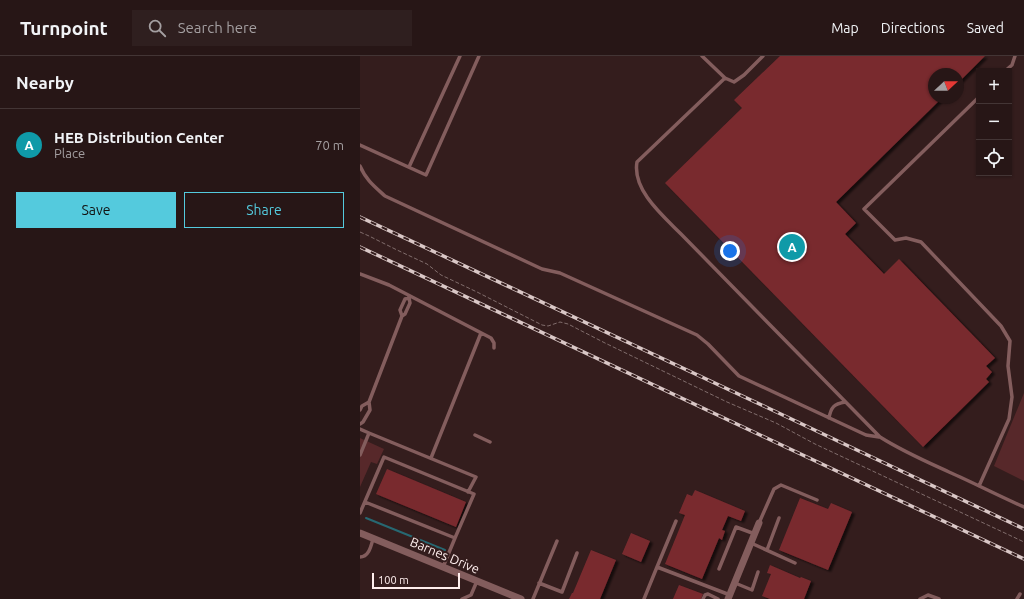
<!DOCTYPE html>
<meta charset="utf-8">
<style>
:root{--surface:#271616;--page:#2f1f1f;--text:#f1f3f6;--muted:#a49fa1;--line:#433535;--accent:#54cadd}
body{margin:0;font-family:Ubuntu,sans-serif;background:var(--page);color:var(--text)}
.controls{position:absolute;right:12px;top:12px;display:grid;overflow:hidden;border-radius:0px;box-shadow:0 1px 3px #0004}
.controls button{width:36px;height:36px;display:grid;place-items:center;padding:0;border:0;border-bottom:1px solid var(--line);background:var(--surface);color:var(--text);font:20px sans-serif}
.compass{position:absolute;left:568px;top:12px;width:36px;height:36px;border-radius:50%;background:var(--surface);box-shadow:0 1px 3px #0004;rotate:68deg}
.scale{position:absolute;left:12px;bottom:10px;width:88px;box-sizing:border-box;padding-left:4px;border:2px solid #feeeed;border-top:0;font-size:11px;line-height:14px;white-space:nowrap;color:#feeeed;-webkit-text-stroke:3px #341d1d;paint-order:stroke}
.you{position:absolute;left:370px;top:195px;width:14px;height:14px;margin:-10px;border:3px solid #fff;border-radius:50%;background:#1a73e8;box-shadow:0 0 0 6px #1a73e833}
.badge{display:grid;place-items:center;width:26px;height:26px;border-radius:50%;background:var(--accent);color:#fff;font-size:13px;font-weight:700}
.pin{position:absolute;translate:-50% -50%;border:2px solid #fff;box-shadow:0 1px 4px #0006}
.list{margin:0;padding:0;list-style:none}
h2{display:flex;justify-content:space-between;align-items:center;height:52px;margin:0;padding:0 16px;font-size:17px}
h2 small{font-size:13px;font-weight:400;color:var(--muted)}
.list li{display:grid;grid-template-columns:26px 1fr auto;gap:12px;align-items:center;box-sizing:border-box;height:72px;padding:0 16px;border-top:1px solid var(--line)}
.list b{display:block;font-size:15px;white-space:nowrap}
.list p{margin:0;font-size:13px;white-space:nowrap;color:var(--muted)}
.list em{font-size:13px;font-style:normal;color:var(--muted)}
.actions{display:flex;gap:8px;padding:12px 16px}
.actions a{flex:1;padding:9px 0;border:1px solid var(--accent);border-radius:0px;text-align:center;font-size:14px;color:var(--accent)}
.actions .main{background:var(--accent);color:#111}
.icon{flex:none;width:22px;height:22px;fill:none;stroke:currentColor;stroke-width:2;stroke-linecap:round;stroke-linejoin:round}
.map{position:relative;flex:none;width:664px;height:543px;overflow:hidden}
header{display:flex;align-items:center;gap:24px;box-sizing:border-box;height:56px;padding:0 20px;background:var(--surface);border-bottom:1px solid var(--line)}
header strong{font-size:19px}
nav{display:flex;gap:22px;margin-inline-start:auto;font-size:14px}
.search{width:280px;height:36px;background:var(--page);display:flex;align-items:center;gap:10px;box-sizing:border-box;padding:0 14px;border-radius:0px;color:var(--muted);font-size:15px}
main{display:flex}
aside{flex:1;background:var(--surface)}
.map>svg:first-child{display:block}
</style>
<header>
<strong>Turnpoint</strong>
<div class="search"><svg class="icon" aria-label="search" viewBox="0 0 24 24"><circle cx="10" cy="10" r="6"/><path d="M15 15l6 6"/></svg>Search here</div>
<nav><a>Map</a><a>Directions</a><a>Saved</a></nav>
</header>
<main>
<aside>
<h2>Nearby<small></small></h2>
<ul class="list">
<li><span class="badge" style="background:#0f9aa8">A</span><div><b>HEB Distribution Center</b><p>Place</p></div><em>70 m</em></li>
</ul>
<div class="actions"><a class="main">Save</a><a>Share</a></div>
</aside>
<div class="map">
<svg width="664" height="543" viewBox="0 0 664 543">
<defs>
<filter id="shadow"><feDropShadow dx="3" dy="2" stdDeviation="1" flood-color="#0009"/></filter>
</defs>
<rect width="100%" height="100%" fill="#341d1d"/>
<path fill="#57282a" d="M664 337V425L634 410Z
M0 382 24 393 17 408 11 406 0 431Z"/>
<g fill="none" stroke-linecap="round" stroke-linejoin="round">
<path stroke="#276872" stroke-width="2" d="M6 462 85 494"/>
</g>
<path fill="#792a2f" filter="url(#shadow)" d="M420 0H625L598 27V18H574V42H582L476 146 496 167 485 178 524 218 539 203 635 302 626 310 632 316 626 323 629 326 563 391 305 127 382 52 374 44Z
M27 413 106 446 96 471 16 438Z
M335 434 385 455 381 465 368 460 362 474 365 475 362 484 359 482 342 523 305 508 325 459 319 457 327 438 332 440Z
M440 442 468 453 471 447 492 456 468 514 419 494Z
M271 477 290 485 281 506 262 498Z
M231 494 256 504 240 543H209L212 537H213Z
M410 509 440 522 441 521 451 525 444 543H410L402 540 411 518 407 517Z
M319 529 343 538 341 543H313Z"/>
<g fill="none" stroke-linecap="round" stroke-linejoin="round">
<path stroke="#816d6c" stroke-width="1" stroke-dasharray="4 2" stroke-linecap="butt" d="M0 176 9 180 37 194 67 208 81 219 117 236 182 269 188 270 200 266 208 268 245 287 367 346 416 367 455 388 664 486"/>
<path stroke="#835d5d" stroke-width="3.5" d="M342 0 365 22 374 26 384 19 403 0
M645 15 652 9 655 0
M365 22 277 106C272 134 303 160 321 178L520 381C542 395 565 405 589 416 614 427 639 440 664 451
M619 41 504 153 535 184 546 182 561 186 641 270 650 285 648 310 652 341 649 363 619 430
M0 89 66 119 119 0
M0 110C6 124 14 130 25 140L182 213 200 217 337 279 348 288 379 320 506 379 519 381
M49 111 100 0
M0 218 29 229 131 282 134 287V292
M42 260 40 254 45 243 49 242
M0 354 2 350 9 346
M469 362C471 351 474 348 485 346
M0 368 3 366 10 354 9 346 42 260 45 258 50 247 49 242V240
M0 373 9 377
M115 379 130 386
M0 399 9 377 116 421 108 436
M71 402 121 277
M0 457 24 401 114 438 95 482 5 446
M399 467 414 433 421 429 457 444
M391 487 435 507
M407 494 419 462
M0 501C9 501 11 490 13 483
M83 511 95 482
M297 511 316 465
M359 513 376 471 395 478
M179 527 202 536 217 497
M375 527 392 534 398 516
M102 543 111 539 117 525
M173 543 197 485
M284 543 297 511 370 539
M343 543 345 539 348 538 358 543
M560 543 568 539 579 543
M657 543 660 538"/>
<path stroke="#835d5d" stroke-width="7" d="M0 477 161 543
M368 543 399 467"/>
<defs>
<path id="rail" d="M0 161 408 352 664 473
M0 191 664 503"/>
</defs>
<use href="#rail" stroke="#d9c7c6" stroke-width="3.5"/>
<use href="#rail" stroke="#341d1d" stroke-width="2" stroke-dasharray="6" stroke-linecap="butt"/>
</g>
<g text-anchor="middle" stroke-width="4" stroke-linejoin="round" paint-order="stroke">
<g font-size="13" fill="#feeeed" stroke="#341d1d">
<text transform="translate(85 499) rotate(23)" y="5">Barnes Drive</text>
</g>
</g>
</svg>
<div class="controls">
<button>+</button>
<button>−</button>
<button><svg class="icon" aria-label="locate" viewBox="0 0 24 24"><circle cx="12" cy="12" r="6"/><path d="M12 2v4M12 18v4M2 12h4M18 12h4"/></svg></button>
</div>
<svg class="compass" viewBox="-18 -18 36 36"><path d="M0-13l5 13h-10z" fill="#e53935"/><path d="M0 13l5-13h-10z" fill="#a49fa1"/></svg>
<div class="scale">100 m</div>
<div class="you"></div>
<div class="pin badge" style="left:432px;top:191px;background:#0f9aa8">A</div>
</div>
</main>
